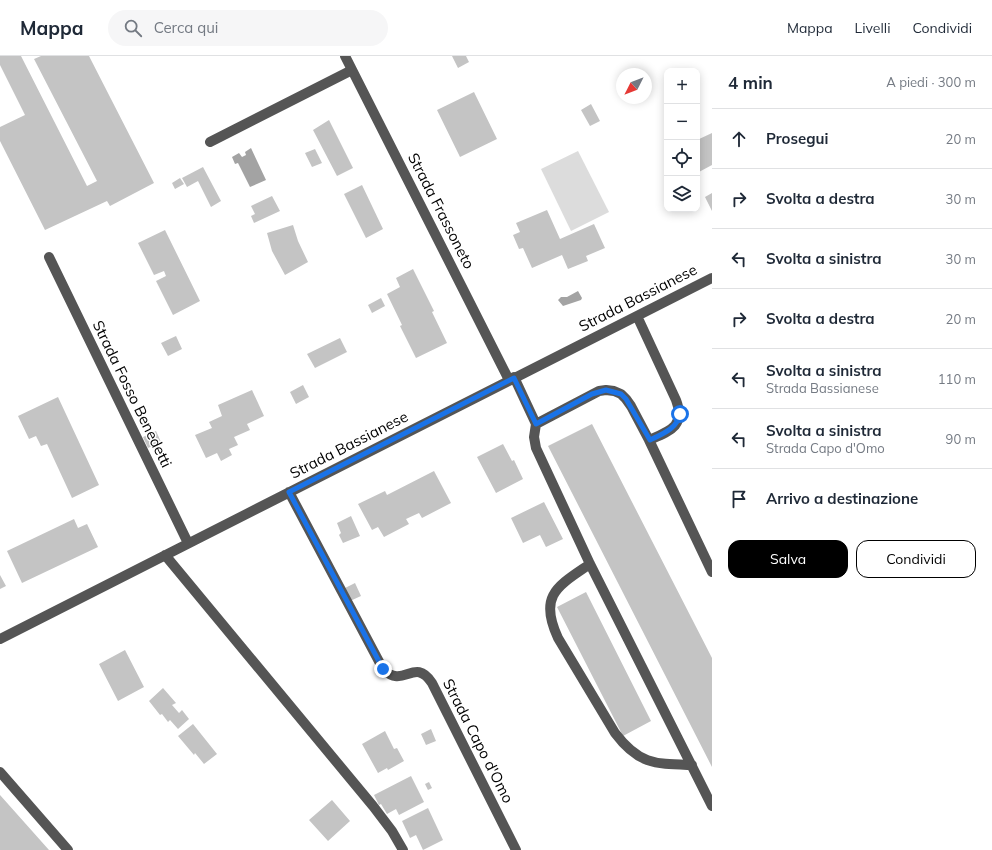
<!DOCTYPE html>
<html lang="it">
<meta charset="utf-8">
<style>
:root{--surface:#fff;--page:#f6f6f7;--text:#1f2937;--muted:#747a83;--line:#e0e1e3;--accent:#000}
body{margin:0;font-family:Mulish,sans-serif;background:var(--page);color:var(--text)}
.controls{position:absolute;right:12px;top:12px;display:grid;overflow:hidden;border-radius:8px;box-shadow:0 2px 10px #0003}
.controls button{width:36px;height:36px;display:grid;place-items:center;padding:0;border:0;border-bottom:1px solid var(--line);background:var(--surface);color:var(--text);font:20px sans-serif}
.compass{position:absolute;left:616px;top:12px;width:36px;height:36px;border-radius:50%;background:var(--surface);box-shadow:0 2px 10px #0003;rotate:228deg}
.stop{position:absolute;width:12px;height:12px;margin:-9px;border:3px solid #1a73e8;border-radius:50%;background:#fff}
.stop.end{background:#1a73e8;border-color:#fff;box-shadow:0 1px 4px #0008}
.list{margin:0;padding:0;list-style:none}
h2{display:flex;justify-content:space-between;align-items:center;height:52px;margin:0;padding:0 16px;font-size:17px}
h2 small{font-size:13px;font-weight:400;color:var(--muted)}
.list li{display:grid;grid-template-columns:26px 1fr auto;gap:12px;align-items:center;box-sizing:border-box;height:60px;padding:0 16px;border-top:1px solid var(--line)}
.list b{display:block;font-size:15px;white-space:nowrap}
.list p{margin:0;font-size:13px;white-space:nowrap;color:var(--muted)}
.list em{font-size:13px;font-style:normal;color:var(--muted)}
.actions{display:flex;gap:8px;padding:12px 16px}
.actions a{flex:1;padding:9px 0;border:1px solid var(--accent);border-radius:12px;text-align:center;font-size:14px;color:var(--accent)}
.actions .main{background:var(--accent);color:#fff}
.icon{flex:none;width:22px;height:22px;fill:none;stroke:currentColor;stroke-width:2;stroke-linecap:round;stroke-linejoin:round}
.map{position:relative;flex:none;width:712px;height:794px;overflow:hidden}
header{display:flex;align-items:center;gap:24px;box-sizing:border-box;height:56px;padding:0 20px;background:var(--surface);border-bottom:1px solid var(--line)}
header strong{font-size:19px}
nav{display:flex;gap:22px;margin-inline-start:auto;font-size:14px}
.search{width:280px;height:36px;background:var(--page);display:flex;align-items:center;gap:10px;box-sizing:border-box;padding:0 14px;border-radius:22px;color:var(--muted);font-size:15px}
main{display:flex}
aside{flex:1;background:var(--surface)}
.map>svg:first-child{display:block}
</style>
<header>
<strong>Mappa</strong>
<div class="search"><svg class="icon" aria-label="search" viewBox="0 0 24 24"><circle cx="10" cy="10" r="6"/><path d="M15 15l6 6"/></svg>Cerca qui</div>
<nav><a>Mappa</a><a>Livelli</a><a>Condividi</a></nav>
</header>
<main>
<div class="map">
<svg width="712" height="794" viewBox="0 0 712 794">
<rect width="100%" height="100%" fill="#fff"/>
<path fill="#dcdcdc" d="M578 95 609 156 571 175 541 113Z"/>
<path fill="#a3a3a3" d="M251 92 266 124 250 131 238 107 235 108 232 101 239 97 242 101 246 99 245 96Z
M578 235 582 242 581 244 563 250 558 244 561 241H567Z"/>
<path fill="#c4c4c4" d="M0 0H21L87 130 97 125 34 3 41 0H89L154 127 110 150 107 145 45 174 0 85V71L25 59 0 9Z
M452 0H466L469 6 458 12Z
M474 36 497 83 460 101 437 54Z
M591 48 600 65 590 70 581 54Z
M329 64 353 112 337 120 313 74Z
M712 77V109L697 117V84Z
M315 93 322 107 312 111 305 97Z
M203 111 221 145 211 151 198 125 187 131 182 122Z
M180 122 184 128 175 133 172 127Z
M362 129 383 173 366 182 344 138Z
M712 137V155L705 141Z
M272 140 280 155 254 167 251 160 255 158 251 150Z
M547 154 560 183 594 168 605 192 586 200 588 205 568 213 562 199 532 212 523 192 519 193 513 179 520 176 516 167Z
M293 169 298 185 308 206 285 219 272 195 267 177Z
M165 174 200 245 173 259 156 225 166 220 164 215 154 219 138 187Z
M413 213 434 255 432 256 447 287 416 302 400 270 402 269 387 238 400 231 396 222Z
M381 242 385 250 372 257 368 249Z
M176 280 182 293 168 300 161 287Z
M340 282 347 296 315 312 307 298Z
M303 329 309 341 296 348 290 336Z
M252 334 264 360 247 368 250 374 234 381 238 389 229 393 232 399 221 405 217 397 206 402 195 379 212 372 209 366 222 360 218 349Z
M58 341 99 429 72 442 47 388 41 390 36 380 29 383 18 360Z
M592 368 712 602V711L548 390Z
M156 375 161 386 148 392 143 381Z
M503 388 512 405 514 404 523 423 496 437 477 401Z
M434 415 451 447 422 462 419 457 406 463 409 468 384 481 378 471 372 474 358 448 385 435 387 439Z
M544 446 563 483 546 491 540 479 523 487 511 462Z
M351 460 360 480 343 487 339 479 341 477 337 467Z
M74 463 78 472 87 468 98 491 22 527 7 495Z
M0 519 6 530 0 533Z
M355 527 361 540 350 545 343 533Z
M586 536 651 665 623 680 557 551Z
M125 594 144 631 118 645 99 608Z
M163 632 176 647 172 649 179 657 182 654 189 663 178 673 170 664 168 666 162 658 160 659 149 645Z
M193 668 217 698 204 708 195 697 194 699 178 680Z
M431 673 436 685 426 689 421 678Z
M385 675 394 693 397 692 404 705 388 714 387 712 378 717 362 688Z
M411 720 424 746 399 759 396 753 387 758 381 748 379 749 374 739Z
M429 726 432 732 428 734 425 728Z
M0 739 49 794H0Z
M332 744 350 765 328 785 309 764Z
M428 752 443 784 423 794 416 779 410 782 402 765Z"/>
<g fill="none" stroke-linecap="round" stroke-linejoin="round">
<path stroke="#555" stroke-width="10" d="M345 0 509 324
M210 86 352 14
M49 201 188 487
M637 260 676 344C686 370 670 375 649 384
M514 321 536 368 534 381 536 392 590 508 712 750
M536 368 599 335 606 334 614 335 621 338 626 343 631 350 649 384 712 516
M289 436 383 613C404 634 414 600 432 627L516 794
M165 499 373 750 392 775 403 794
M590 508C558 530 538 539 558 582L615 677C639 709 656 708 692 709
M0 583 712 222
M0 716 68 794"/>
</g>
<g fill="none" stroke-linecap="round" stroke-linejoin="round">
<path stroke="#1a73e8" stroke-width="5" d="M383 613 289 436 514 322 536 368 592 338 606 334 621 338 626 343 650 384C662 378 677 373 680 358"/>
</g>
<g text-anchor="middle" stroke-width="3" stroke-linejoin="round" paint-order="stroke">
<g font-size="15" fill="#000" stroke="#fff">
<text transform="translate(441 155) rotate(63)" y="5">Strada Frassoneto</text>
<text transform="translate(638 242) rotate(-27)" y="5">Strada Bassianese</text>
<text transform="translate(132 338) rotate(64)" y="5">Strada Fosso Benedetti</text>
<text transform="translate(349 389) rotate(-27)" y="5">Strada Bassianese</text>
<text transform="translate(478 685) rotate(63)" y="5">Strada Capo d'Omo</text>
</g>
</g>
</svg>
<div class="controls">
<button>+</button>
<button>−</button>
<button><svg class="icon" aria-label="locate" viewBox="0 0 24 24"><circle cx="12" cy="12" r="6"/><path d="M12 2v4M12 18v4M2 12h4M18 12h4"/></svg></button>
<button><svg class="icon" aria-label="layers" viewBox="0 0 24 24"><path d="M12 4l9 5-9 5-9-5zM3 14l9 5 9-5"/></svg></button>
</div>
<svg class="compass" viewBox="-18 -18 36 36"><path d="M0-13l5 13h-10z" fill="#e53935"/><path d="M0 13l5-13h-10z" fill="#747a83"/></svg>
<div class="stop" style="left:680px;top:358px"></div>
<div class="stop end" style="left:383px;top:613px"></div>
</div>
<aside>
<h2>4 min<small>A piedi · 300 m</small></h2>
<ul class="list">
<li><svg class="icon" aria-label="ahead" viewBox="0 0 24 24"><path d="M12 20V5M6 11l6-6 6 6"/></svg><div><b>Prosegui</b></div><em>20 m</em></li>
<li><svg class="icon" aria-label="right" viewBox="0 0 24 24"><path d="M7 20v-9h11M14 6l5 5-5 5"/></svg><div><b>Svolta a destra</b></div><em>30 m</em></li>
<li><svg class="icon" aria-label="left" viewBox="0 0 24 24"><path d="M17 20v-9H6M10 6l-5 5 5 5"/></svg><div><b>Svolta a sinistra</b></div><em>30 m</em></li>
<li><svg class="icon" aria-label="right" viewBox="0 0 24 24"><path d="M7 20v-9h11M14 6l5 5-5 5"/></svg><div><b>Svolta a destra</b></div><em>20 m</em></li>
<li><svg class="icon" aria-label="left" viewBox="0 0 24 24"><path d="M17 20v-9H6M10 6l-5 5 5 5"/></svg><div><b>Svolta a sinistra</b><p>Strada Bassianese</p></div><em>110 m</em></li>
<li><svg class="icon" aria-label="left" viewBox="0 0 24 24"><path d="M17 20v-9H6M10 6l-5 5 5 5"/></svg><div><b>Svolta a sinistra</b><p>Strada Capo d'Omo</p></div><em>90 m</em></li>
<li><svg class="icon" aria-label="arrive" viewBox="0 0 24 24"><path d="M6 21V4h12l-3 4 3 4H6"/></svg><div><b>Arrivo a destinazione</b></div></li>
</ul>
<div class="actions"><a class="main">Salva</a><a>Condividi</a></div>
</aside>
</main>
